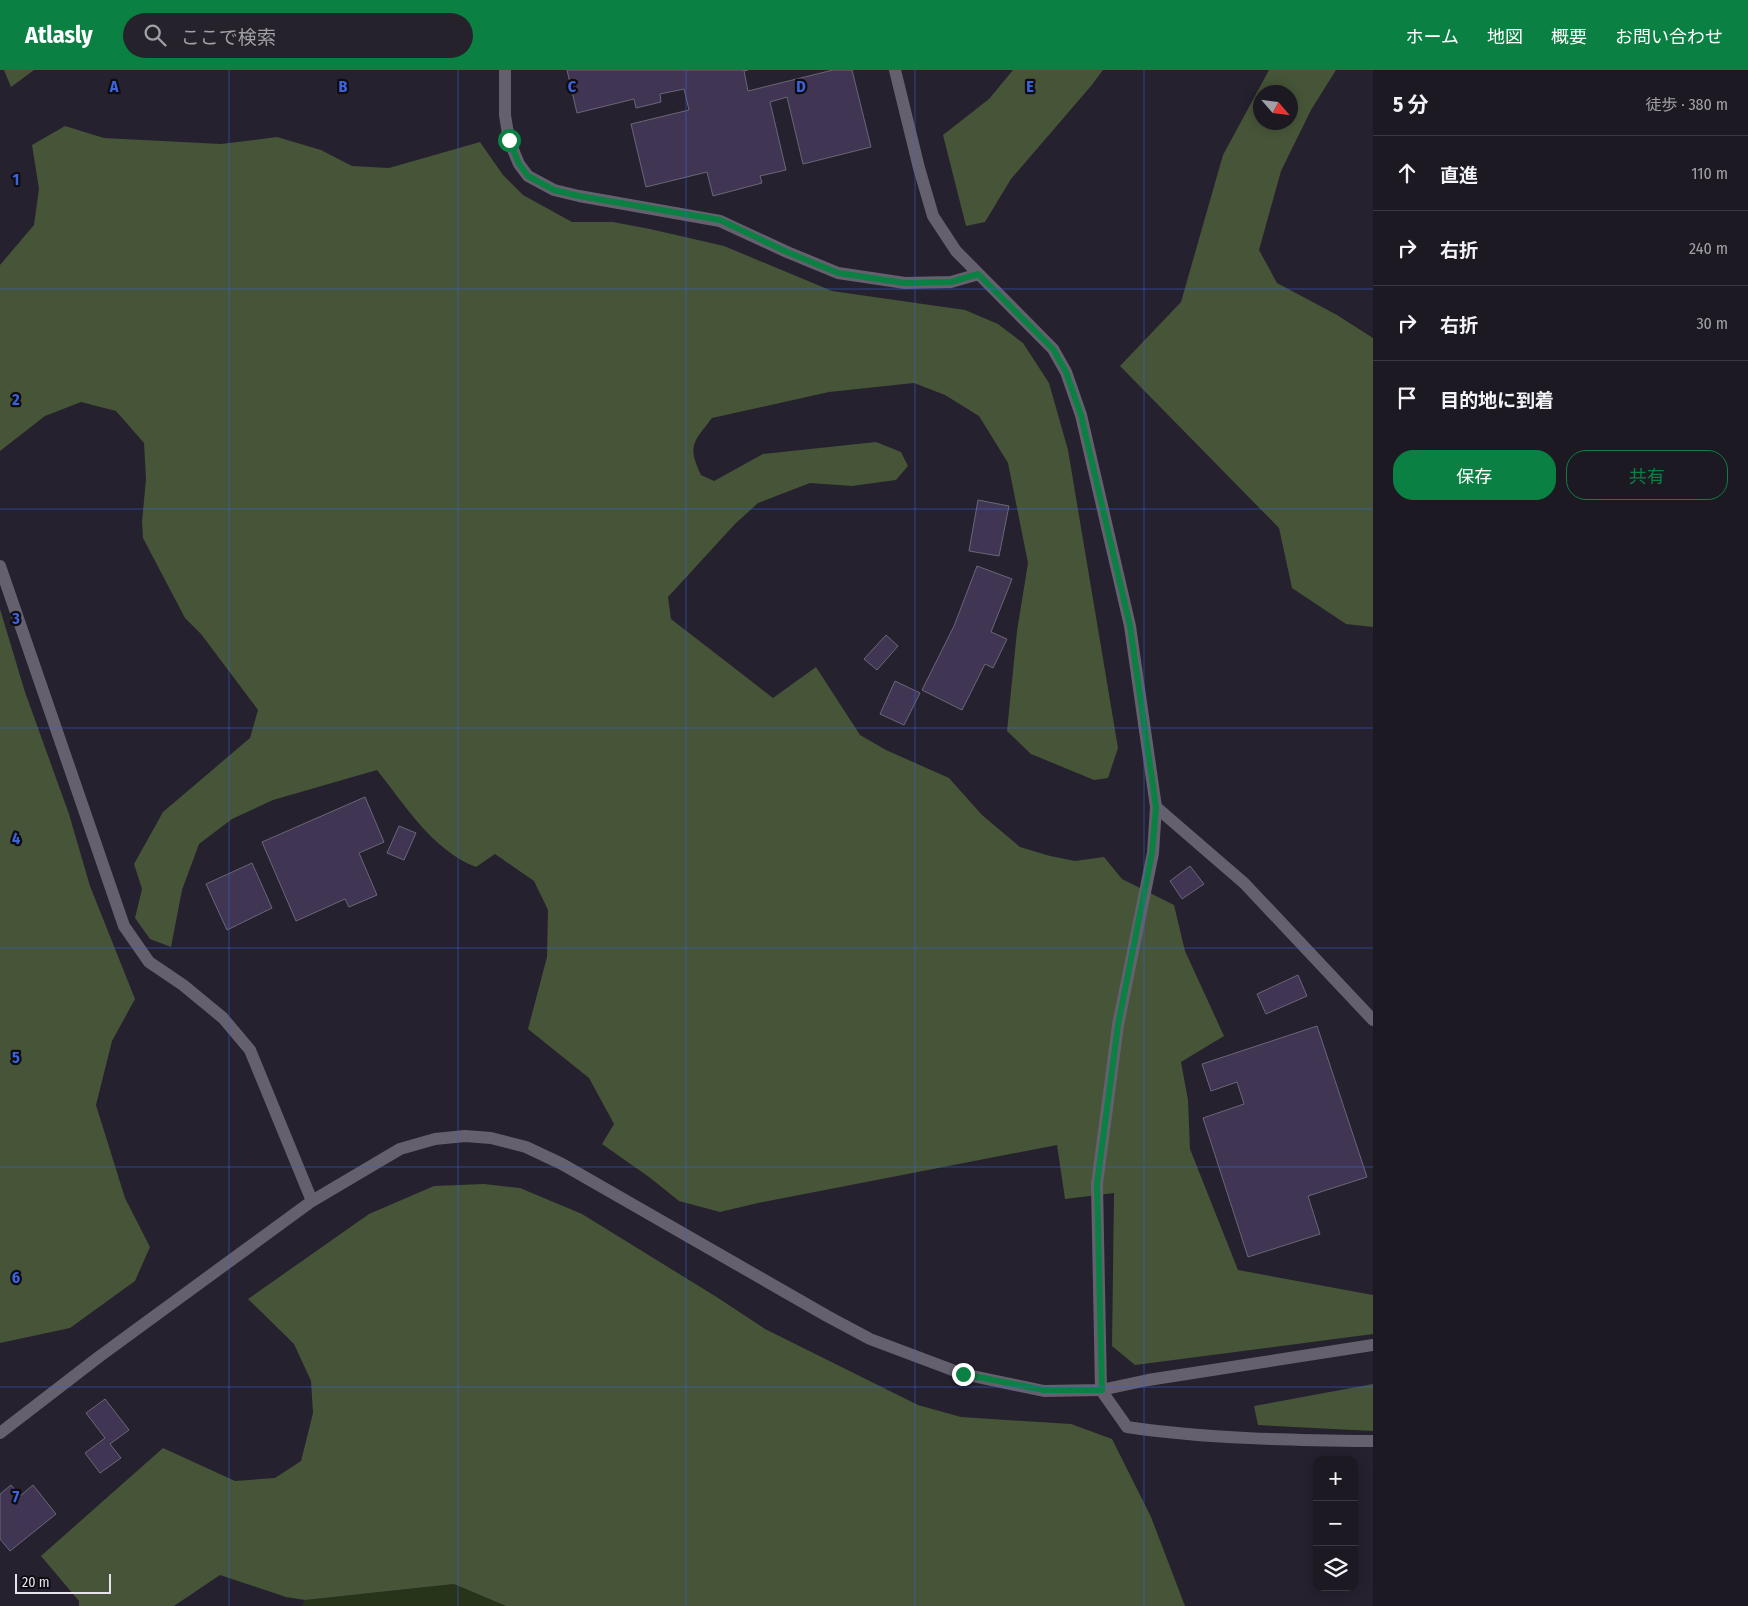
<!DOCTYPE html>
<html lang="ja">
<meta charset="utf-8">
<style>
:root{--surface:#1c1923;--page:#25222b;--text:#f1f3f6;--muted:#a0a0a6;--line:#3a3841;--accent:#0b8043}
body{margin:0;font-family:"Fira Sans Condensed","Noto Sans JP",sans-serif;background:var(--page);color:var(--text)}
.controls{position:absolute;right:15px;bottom:15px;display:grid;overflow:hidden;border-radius:10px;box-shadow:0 2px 12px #0003}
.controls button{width:45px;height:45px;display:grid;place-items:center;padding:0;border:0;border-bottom:1px solid var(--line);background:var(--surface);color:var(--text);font:25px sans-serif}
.compass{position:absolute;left:1253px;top:15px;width:45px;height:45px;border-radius:50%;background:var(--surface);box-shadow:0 2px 12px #0003;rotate:118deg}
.scale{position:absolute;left:15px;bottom:12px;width:96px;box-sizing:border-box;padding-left:5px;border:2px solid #e6e3ed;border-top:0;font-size:14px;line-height:18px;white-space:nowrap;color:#e6e3ed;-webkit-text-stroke:4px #0e0c12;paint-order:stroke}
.stop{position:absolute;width:15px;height:15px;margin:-11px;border:4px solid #0b8043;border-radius:50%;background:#fff}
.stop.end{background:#0b8043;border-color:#fff;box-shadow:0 1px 5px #0008}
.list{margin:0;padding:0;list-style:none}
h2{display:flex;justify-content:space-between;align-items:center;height:65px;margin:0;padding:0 20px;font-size:21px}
h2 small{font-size:16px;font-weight:400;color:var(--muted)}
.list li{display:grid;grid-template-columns:32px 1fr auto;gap:15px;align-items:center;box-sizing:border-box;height:75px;padding:0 20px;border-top:1px solid var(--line)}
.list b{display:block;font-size:19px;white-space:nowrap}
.list em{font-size:16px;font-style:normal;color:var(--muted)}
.actions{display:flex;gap:10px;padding:15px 20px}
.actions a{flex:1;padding:11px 0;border:1px solid var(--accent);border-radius:20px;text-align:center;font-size:18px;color:var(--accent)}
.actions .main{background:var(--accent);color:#fff}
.icon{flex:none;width:28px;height:28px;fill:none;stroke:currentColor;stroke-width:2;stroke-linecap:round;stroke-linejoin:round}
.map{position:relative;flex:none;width:1373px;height:1536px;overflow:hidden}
header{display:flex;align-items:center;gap:30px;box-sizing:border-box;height:70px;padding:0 25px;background:var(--accent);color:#fff}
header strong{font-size:24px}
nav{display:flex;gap:28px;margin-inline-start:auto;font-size:18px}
.search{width:350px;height:45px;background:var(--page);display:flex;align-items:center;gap:12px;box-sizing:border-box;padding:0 18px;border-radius:28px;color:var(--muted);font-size:19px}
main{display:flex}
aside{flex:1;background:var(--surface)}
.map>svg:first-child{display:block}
</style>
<header>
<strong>Atlasly</strong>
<div class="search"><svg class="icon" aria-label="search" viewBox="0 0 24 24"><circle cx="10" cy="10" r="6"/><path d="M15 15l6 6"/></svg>ここで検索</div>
<nav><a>ホーム</a><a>地図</a><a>概要</a><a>お問い合わせ</a></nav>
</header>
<main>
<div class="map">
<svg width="1373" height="1536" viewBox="0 0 1373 1536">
<rect width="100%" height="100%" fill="#25212f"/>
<path fill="#28341a" d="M454 1514 506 1536H302L305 1530Z"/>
<path fill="#465437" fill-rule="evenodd" d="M4 0H34L11 17Z
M1013 0H1103L1091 16 1011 109 985 152 966 156 943 65 989 29Z
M1269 0H1336L1311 40 1281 101 1259 180 1277 213 1337 245 1373 268V557L1346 554 1292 518 1279 458 1120 296 1181 232 1223 85ZM1260 22H1290V52H1260Z
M65 56 104 68 221 74 277 67 321 80 352 96 389 98 480 72 503 105 523 125 572 152H613L650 159 724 176 832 221 965 240 998 254 1023 273 1049 313 1068 380 1118 678 1108 708 1094 710 1031 684 1007 661 1017 561 1028 493 1008 393 979 346 945 325 914 313 829 322 712 348C693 373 687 375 701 405L714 411 763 384 876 372 901 382 908 396 896 410 852 416 810 413 758 433 735 454 668 527 671 549 773 628 816 597 860 665 886 680 949 708 982 745 1020 777 1050 786 1075 791 1104 787 1122 809 1174 835 1185 881 1224 966 1181 992 1188 1030 1190 1079 1238 1200 1373 1225V1264L1135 1295 1112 1276 1114 1123 1065 1129 1057 1075 758 1133 720 1142 679 1131 649 1107 602 1074 614 1054 589 1008 528 959 547 887 548 840 534 811 495 784 476 797C432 780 405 735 377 700L273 730 232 749 199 774 182 820 171 877 150 869 135 848 142 819 134 794 163 742 250 668 258 640 201 564 185 548 143 468 142 452 146 409 144 373 116 341 81 332 45 346 0 381V195L34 155 39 119 32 75Z
M0 539 25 622 69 744 90 816 135 929 112 971 96 1035 125 1128 150 1177 135 1211 70 1258 0 1273Z
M484 1114 520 1118 582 1144 715 1226 765 1259 918 1335 961 1347 1071 1354 1112 1369 1151 1447 1185 1536H506L454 1514 305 1530 286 1527 220 1505 174 1536H79V1531L41 1486 163 1378 235 1411 275 1408 301 1391 313 1343 311 1311 294 1274 248 1229 369 1144 434 1116Z
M1373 1314V1361L1258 1355 1254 1336Z"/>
<path fill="#403653" stroke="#6b6677" d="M567 0H748L744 1 748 21 833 0H852L871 77 803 94 787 27 770 32 786 100 760 106 762 113 713 126 707 102 646 117 631 54 689 40 684 19 660 24 661 32 636 38 634 29 577 43Z
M978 430 1009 436 999 486 969 481Z
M977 496 1012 509 991 562 1007 569 993 598 985 594 962 640 922 620 954 556Z
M886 565 898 576 877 600 864 589Z
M895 611 920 623 904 655 880 644Z
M365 727 384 772 359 783 377 825 349 837 345 829 296 851 262 772Z
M399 756 416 763 404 790 387 783Z
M252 793 272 838 227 860 206 814Z
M1190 796 1204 814 1182 829 1170 811Z
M1298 905 1307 926 1266 944 1257 924Z
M1317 956 1367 1107 1308 1126 1320 1164 1248 1187 1203 1048 1244 1034 1237 1012 1211 1021 1202 994Z
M105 1329 129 1360 110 1374 121 1388 100 1403 85 1383 105 1368 86 1343Z
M11 1415 20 1426 33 1415 56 1444 10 1481 0 1469V1424Z"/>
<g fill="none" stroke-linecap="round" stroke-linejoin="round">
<path stroke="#64606e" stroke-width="12" d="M1156 737 1244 813 1373 950
M1101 1320 1127 1357C1208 1369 1291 1370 1373 1371"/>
<path stroke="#64606e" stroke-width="12" d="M505 0V45L509 70 519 94 528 106 554 120 579 126 720 151 787 182 838 203 905 213 951 212 979 204
M895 0 919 98 933 146 956 181 1053 279 1066 302 1081 345 1130 556 1156 737 1153 783 1118 955 1097 1114 1101 1320
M0 496 124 856 149 892 183 915 223 948 250 980 312 1131
M0 1363 100 1286 312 1131 400 1079 435 1069 465 1066 491 1068 526 1077 562 1094 827 1246 870 1269 963 1304 1044 1321 1101 1320 1148 1310 1373 1275"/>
</g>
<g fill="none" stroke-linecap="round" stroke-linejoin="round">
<path stroke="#0b8043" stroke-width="6" d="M509 70 519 94 528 106 554 120 579 126 720 150 787 182 838 203 905 213 951 212 978 204 1053 279 1066 302 1081 345 1130 556 1156 737 1152 783 1118 955 1097 1114 1102 1320H1044L963 1304"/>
</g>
<path fill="none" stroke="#3b64db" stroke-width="1" stroke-opacity="0.55" d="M229 0V1536M458 0V1536M686 0V1536M915 0V1536M1144 0V1536M0 219H1373M0 439H1373M0 658H1373M0 878H1373M0 1097H1373M0 1317H1373"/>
<g font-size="16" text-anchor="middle" font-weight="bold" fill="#3b64db" stroke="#0e0c12" stroke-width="4.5" stroke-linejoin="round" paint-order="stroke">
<text x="114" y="22">A</text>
<text x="343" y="22">B</text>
<text x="572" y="22">C</text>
<text x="801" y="22">D</text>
<text x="1030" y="22">E</text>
<text x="16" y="115">1</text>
<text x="16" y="335">2</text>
<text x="16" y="554">3</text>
<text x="16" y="774">4</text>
<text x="16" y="993">5</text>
<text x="16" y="1213">6</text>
<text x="16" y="1432">7</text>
</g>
</svg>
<div class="controls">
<button>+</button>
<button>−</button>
<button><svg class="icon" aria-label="layers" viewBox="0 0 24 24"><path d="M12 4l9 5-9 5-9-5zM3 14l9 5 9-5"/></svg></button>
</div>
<svg class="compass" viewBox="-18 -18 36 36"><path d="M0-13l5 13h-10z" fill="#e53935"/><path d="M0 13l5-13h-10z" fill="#a0a0a6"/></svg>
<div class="scale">20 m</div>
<div class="stop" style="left:509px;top:70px"></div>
<div class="stop end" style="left:963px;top:1304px"></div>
</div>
<aside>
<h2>5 分<small>徒歩 · 380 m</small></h2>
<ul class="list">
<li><svg class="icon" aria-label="ahead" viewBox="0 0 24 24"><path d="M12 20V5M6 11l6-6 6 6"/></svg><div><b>直進</b></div><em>110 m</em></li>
<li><svg class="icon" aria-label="right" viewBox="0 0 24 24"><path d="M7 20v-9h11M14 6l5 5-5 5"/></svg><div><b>右折</b></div><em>240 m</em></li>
<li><svg class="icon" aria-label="right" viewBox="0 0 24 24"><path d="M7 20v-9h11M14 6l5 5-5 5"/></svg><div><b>右折</b></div><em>30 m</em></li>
<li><svg class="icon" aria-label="arrive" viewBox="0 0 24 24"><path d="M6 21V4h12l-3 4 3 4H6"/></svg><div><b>目的地に到着</b></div></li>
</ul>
<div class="actions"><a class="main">保存</a><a>共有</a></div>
</aside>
</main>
